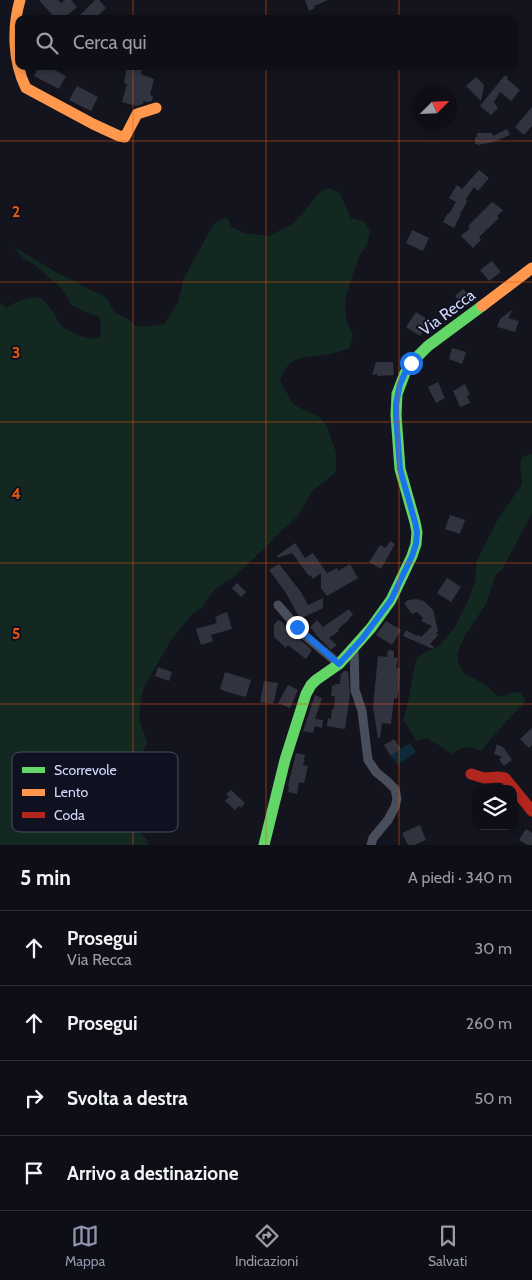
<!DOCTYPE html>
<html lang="it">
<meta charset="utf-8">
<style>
:root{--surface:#0e0f16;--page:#17181f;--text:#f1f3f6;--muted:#9b9ca1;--line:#2e2f35;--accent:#8f95ae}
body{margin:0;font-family:Cabin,sans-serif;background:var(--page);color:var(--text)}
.controls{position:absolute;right:15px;bottom:15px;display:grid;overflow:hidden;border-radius:10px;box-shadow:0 2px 8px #0003}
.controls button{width:45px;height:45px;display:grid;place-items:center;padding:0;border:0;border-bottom:1px solid var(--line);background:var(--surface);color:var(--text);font:25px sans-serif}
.compass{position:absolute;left:412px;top:85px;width:45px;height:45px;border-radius:50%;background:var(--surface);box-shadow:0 2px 8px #0003;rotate:66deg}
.stop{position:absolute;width:15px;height:15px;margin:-11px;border:4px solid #1a73e8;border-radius:50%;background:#fff}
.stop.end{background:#1a73e8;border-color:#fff;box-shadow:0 1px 5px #0008}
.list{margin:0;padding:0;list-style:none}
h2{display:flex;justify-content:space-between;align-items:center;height:65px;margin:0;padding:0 20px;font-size:21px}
h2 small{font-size:16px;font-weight:400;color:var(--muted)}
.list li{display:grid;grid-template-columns:32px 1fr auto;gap:15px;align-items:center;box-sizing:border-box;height:75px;padding:0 20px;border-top:1px solid var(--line)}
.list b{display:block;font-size:19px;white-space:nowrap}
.list p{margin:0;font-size:16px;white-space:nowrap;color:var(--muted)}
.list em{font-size:16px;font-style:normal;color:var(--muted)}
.icon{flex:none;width:28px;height:28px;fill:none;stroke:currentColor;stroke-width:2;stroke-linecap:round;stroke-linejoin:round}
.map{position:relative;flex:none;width:532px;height:845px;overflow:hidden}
.search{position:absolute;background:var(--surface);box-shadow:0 2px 8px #0003;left:15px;right:15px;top:15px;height:55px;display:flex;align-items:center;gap:12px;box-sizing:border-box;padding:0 18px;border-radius:10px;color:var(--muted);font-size:19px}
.sheet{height:365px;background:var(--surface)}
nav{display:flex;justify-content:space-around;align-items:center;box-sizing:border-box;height:70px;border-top:1px solid var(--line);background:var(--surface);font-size:14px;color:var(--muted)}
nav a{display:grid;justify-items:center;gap:2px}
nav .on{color:var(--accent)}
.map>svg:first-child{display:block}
</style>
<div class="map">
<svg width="532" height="845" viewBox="0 0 532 845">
<rect width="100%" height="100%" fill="#13141d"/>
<path fill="#122821" d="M328 188 340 193 351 218 364 221 370 232 367 245 359 256 346 295 345 309 347 322 353 335 350 348C341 351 332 354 323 355 299 358 289 356 280 381L294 405 318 416 327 426 336 452V472L313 490 298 516 278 534 270 543 234 577 219 586 209 596 203 607 192 614 170 642 144 687 141 700 139 718 147 743 142 755 127 780 118 809V817C127 824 147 834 149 845H0V303L7 308C17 300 27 298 40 297 46 303 52 309 56 316 56 317 58 322 59 323 66 332 90 342 100 337 101 329 102 322 98 316L88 313 71 305 67 296 62 289 35 265 23 258 13 246 61 275 107 298 114 312 128 319 136 326 144 327 164 324 178 303 184 278 208 234 215 223 227 217 231 226 243 233 268 236 291 225 301 215 317 195Z
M532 454V513L502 570 496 574 485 606 464 637 457 655 459 665 465 674 484 684 500 697 510 693 520 692 526 701 503 725 481 751C468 746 464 745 452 754 443 749 436 742 427 738L417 741 403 720 407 707 416 660 423 653 438 647 455 627 469 599 475 581 477 560 498 519 522 484C522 472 518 470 522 457Z"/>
<path fill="#0e2a39" d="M410 743 416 752 398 765 391 756Z"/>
<path fill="#31333f" d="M39 0H58L61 3 65 0H71L77 7 63 19H59L54 16H53Z
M95 0H99L106 8 94 19H84L80 15Z
M305 0H328L314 6 315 8 309 11Z
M39 66H47L66 76 59 89 34 76Z
M127 66 142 69 141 74 154 79 150 95 153 96 152 101 148 102 143 101V104L136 106 122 102 127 84 124 83Z
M505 75 508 77 507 79 520 90 511 101 500 92 494 102 498 108 491 115 480 106Z
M476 77 484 85 481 101 466 86Z
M77 86 98 97 91 111 69 100Z
M532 107V126L524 135 515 127Z
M507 129 510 135 493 142 478 145V144H475V137H477V133H492L493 136Z
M479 170 489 178 478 191 474 187 466 199 467 202 460 214H461L454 228 443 222 448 213 449 214 456 202 449 198 457 185 462 189Z
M492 202 503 210 497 216 499 218 479 237 481 240 473 248 461 236 470 228 468 226Z
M412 230 429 238 423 251 406 243Z
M492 261 501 272 489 281 480 270Z
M463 289 470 296 462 304 455 296Z
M513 309 508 318 519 321 515 332 497 327 500 319Z
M416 312 430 321 420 336 406 327Z
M452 348 466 352 462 364 449 359Z
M376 362H393L394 375 377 376V374L372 375Z
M438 382 445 398 436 403 428 387Z
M465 384 470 395 467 396 470 403 460 407 453 391Z
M450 515 465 520 460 534 445 529Z
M390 541 395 544 381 569 369 562 380 545 386 548Z
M295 543 305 558 313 553 327 573 337 568 338 571 350 564 358 578 327 596 321 588V573L313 579 310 575 309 576 292 553 277 558V556Z
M279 564 301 592 308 605 323 598V608L300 619 286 593 269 570Z
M447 578 461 587 451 602 437 593Z
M237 583 246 592 241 597 232 588Z
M416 599 424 601 433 610 438 631 436 633 438 635 430 644 434 647 433 649 403 636 406 630 417 636 419 635 421 637 432 626 421 621 423 618 417 612 412 614 404 603 408 600Z
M349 609 353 615 349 618 350 619 338 629 339 631 329 638 337 645 331 650 315 634H316L310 627 317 620 323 627Z
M227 612 232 629 211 635 213 641 201 645 196 629 217 623 215 617Z
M278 620 284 623 283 624 288 628 287 630 296 636 312 650 306 659 288 645 286 648 274 637V625Z
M386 621 401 630 392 645 376 635Z
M388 650 394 651V657L398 658 396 668H400L399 692H398L397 699 394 698 391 724 382 723 380 738H378L373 707 378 656 387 657Z
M158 667 172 672 169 681 155 676Z
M344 671H348L350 694 345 729 327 726 328 718 331 719 332 709H334L335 696H331L332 685 335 686V684H340L341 674Z
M225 672 251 680 246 697 227 692 220 689Z
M264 681 278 683 274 702 273 701V704L260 702Z
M288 685 298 690 290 708 278 703Z
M315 695 322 698 315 719 323 720 322 728 315 726 313 733 303 731Z
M532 728V745L529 748 520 739Z
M394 739 401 749 391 756 384 745Z
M497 744 504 748 512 760 504 766 499 759 502 757 494 754Z
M296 753 305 755 303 765 308 766 304 783 299 782 297 794 288 792 289 786H288Z
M231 790 245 803 241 808 239 806 235 810 225 801 229 797 226 794Z
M420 825 426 840 414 845H408L402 833Z
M526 829 532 833V845H528L519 840Z"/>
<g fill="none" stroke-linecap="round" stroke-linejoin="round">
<path stroke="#494e5d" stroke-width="9" d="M278 605 303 634 339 664
M354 648 355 690 362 711 368 760 376 772 387 781 395 789 397 799 395 807 388 820 373 838 371 845"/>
<path stroke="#63d668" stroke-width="11" d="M264 845 285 760 306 694 311 685 316 680 339 664 371 628 391 600 412 556 416 544 417 532 415 522 400 469 396 415 397 394 405 373 411 363 428 346 482 306"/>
<path stroke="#ff974d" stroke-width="11" d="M20 0C12 28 13 62 26 88L93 124 119 136 125 137 137 114 156 108
M482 306 532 268"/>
<path stroke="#b3261e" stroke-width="11" d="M471 774 484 778 498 777 505 778 532 811"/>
</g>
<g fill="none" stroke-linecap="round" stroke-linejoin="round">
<path stroke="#1a73e8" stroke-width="6" d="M297 627 339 664 362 639 391 600 412 556 416 544 417 532 415 522 400 469 396 415V404L400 384 405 373 411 363"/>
</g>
<path fill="none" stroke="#e8590c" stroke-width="1" stroke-opacity="0.55" d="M133 0V19M266 0V19M399 0V19M133 66V845M266 66V845M399 66V845M0 141H532M0 282H532M0 422H532M0 563H532M0 704H532"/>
<g text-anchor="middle" stroke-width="4" stroke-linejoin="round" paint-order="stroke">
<g font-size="16" fill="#d2dafc" stroke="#0f1121">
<text transform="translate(447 312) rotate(-37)" y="6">Via Recca</text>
</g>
</g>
<rect x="12" y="752" width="166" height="80" rx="8" fill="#0f1121" stroke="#4a4d63" stroke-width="1"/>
<rect x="22" y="767" width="23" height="6" fill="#63d668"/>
<rect x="22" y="789" width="23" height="7" fill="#ff974d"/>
<rect x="22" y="812" width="23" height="6" fill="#b3261e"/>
<g font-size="14" fill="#d2dafc">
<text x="54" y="775">Scorrevole</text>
<text x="54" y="797">Lento</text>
<text x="54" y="820">Coda</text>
</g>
<g font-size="16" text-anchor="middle" font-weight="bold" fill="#e8590c" stroke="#0f1121" stroke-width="4" stroke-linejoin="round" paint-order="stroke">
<text x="16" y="217">2</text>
<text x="16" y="358">3</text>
<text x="16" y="499">4</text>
<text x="16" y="639">5</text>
</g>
</svg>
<div class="controls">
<button><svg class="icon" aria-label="layers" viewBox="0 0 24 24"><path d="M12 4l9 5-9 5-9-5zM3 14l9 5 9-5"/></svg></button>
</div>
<svg class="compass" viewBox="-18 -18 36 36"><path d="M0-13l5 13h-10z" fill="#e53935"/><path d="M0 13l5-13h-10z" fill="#9b9ca1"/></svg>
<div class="stop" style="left:411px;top:363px"></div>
<div class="stop end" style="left:297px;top:627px"></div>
<div class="search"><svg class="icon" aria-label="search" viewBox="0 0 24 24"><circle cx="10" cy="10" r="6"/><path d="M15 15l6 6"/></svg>Cerca qui</div>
</div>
<section class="sheet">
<h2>5 min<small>A piedi · 340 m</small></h2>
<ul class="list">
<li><svg class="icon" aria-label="ahead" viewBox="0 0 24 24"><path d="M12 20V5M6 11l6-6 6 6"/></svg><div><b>Prosegui</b><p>Via Recca</p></div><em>30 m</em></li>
<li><svg class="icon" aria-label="ahead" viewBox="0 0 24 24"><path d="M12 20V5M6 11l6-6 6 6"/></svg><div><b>Prosegui</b></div><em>260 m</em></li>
<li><svg class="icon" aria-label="right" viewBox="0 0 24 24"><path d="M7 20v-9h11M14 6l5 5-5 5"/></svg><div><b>Svolta a destra</b></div><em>50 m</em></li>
<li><svg class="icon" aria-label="arrive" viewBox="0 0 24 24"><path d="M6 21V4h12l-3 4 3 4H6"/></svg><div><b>Arrivo a destinazione</b></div></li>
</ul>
</section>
<nav>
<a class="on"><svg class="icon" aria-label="map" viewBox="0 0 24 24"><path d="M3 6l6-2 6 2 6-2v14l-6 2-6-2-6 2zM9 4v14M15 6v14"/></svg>Mappa</a>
<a><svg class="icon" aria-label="directions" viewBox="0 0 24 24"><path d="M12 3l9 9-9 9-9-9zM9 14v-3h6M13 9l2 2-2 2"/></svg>Indicazioni</a>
<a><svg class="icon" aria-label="saved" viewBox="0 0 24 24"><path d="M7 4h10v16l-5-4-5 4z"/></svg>Salvati</a>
</nav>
